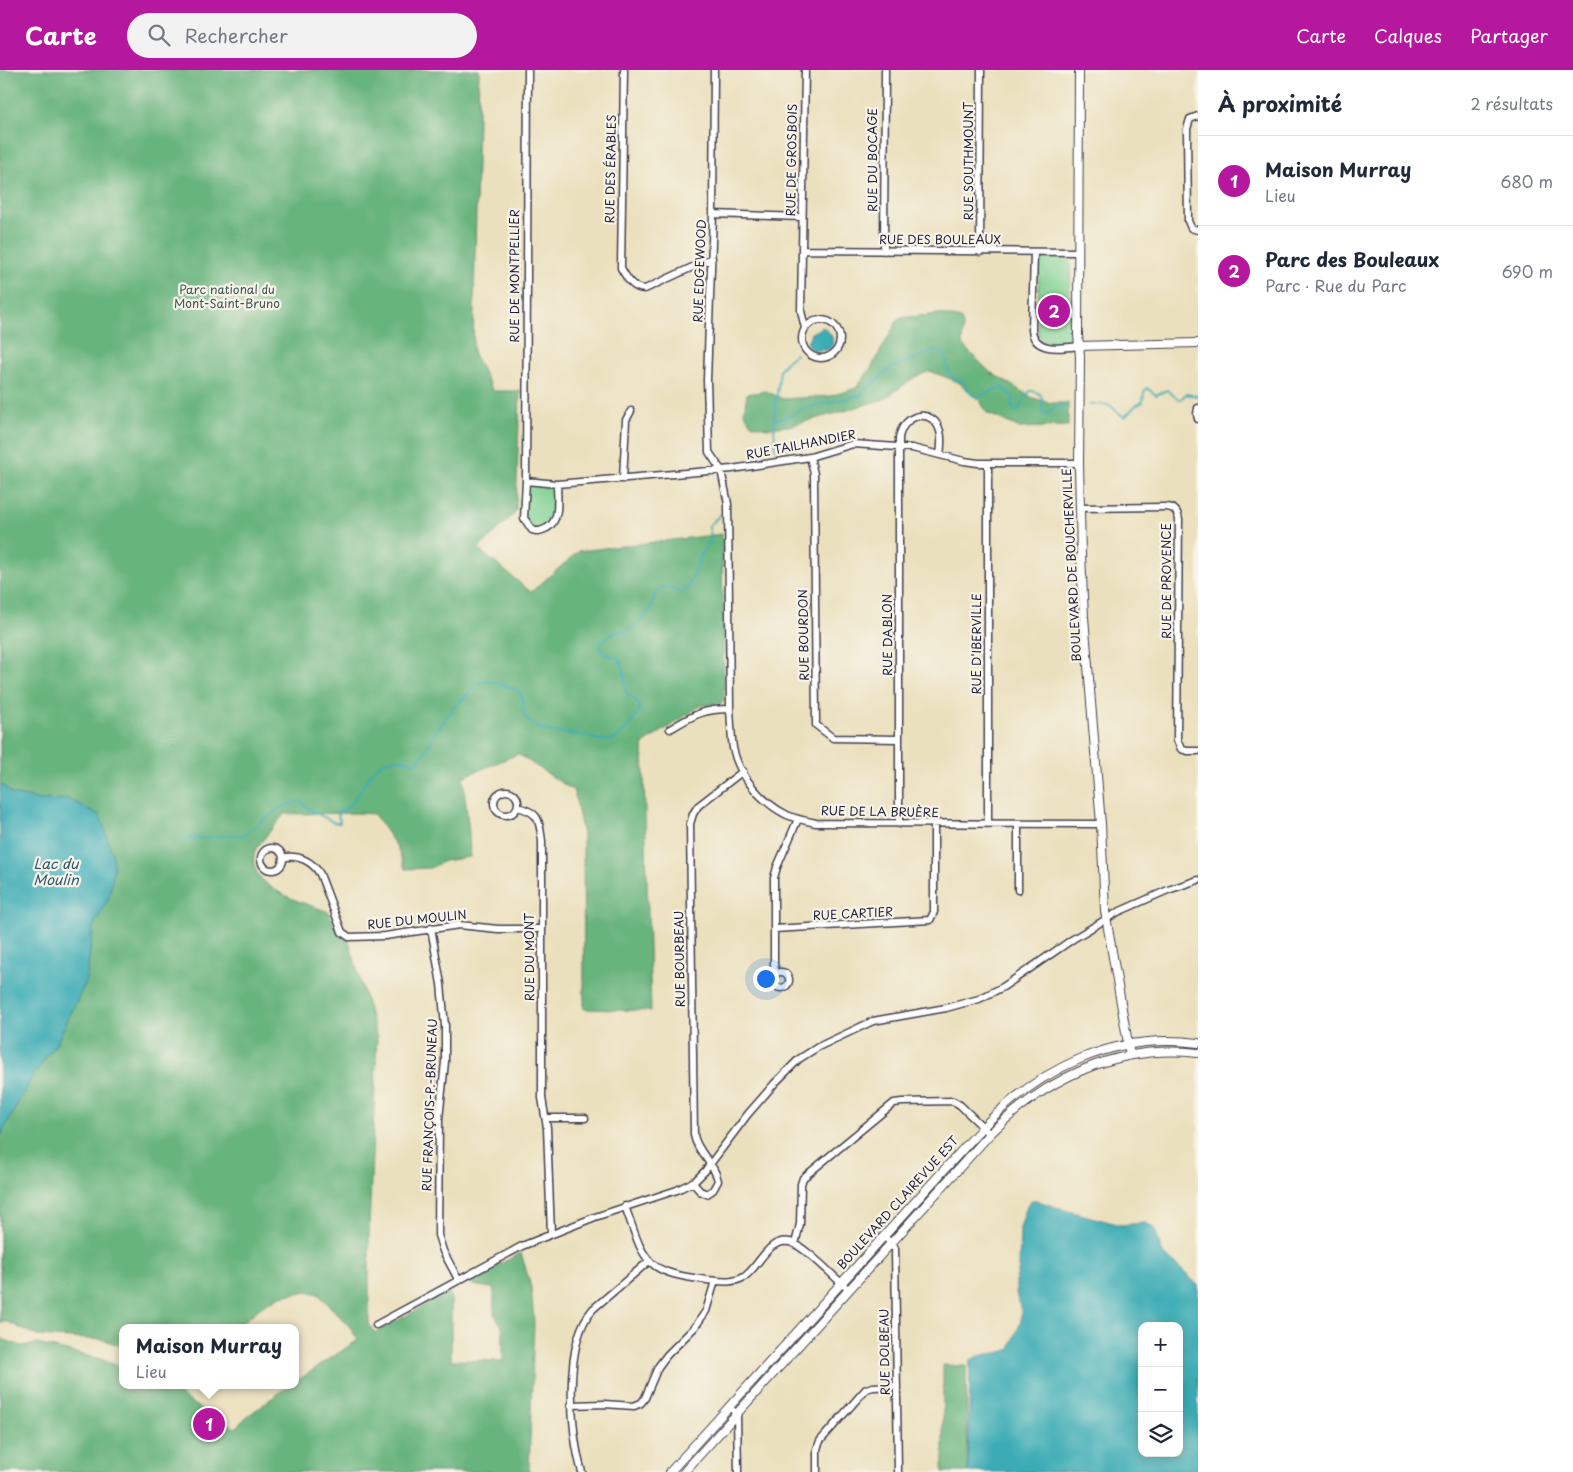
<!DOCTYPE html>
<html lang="fr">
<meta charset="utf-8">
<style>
:root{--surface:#fff;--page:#f2f2f3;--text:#1f2937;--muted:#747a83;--line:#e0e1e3;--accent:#b5179e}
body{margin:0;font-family:"Playpen Sans",sans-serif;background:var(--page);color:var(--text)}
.controls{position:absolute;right:15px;bottom:15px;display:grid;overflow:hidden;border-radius:10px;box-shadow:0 2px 12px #0003}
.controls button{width:45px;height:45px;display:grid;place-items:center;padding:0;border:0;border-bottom:1px solid var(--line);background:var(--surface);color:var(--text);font:25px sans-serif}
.you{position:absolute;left:765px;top:908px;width:18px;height:18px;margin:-12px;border:4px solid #fff;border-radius:50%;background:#1a73e8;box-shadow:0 0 0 8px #1a73e833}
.badge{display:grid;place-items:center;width:32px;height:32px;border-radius:50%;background:var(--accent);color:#fff;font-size:16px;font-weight:700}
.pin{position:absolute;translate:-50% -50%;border:2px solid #fff;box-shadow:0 1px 5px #0006}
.popup{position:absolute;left:119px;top:1254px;width:180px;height:65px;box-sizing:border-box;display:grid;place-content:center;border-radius:10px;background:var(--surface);filter:drop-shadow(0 1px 4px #0005);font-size:16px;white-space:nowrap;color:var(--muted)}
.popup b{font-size:19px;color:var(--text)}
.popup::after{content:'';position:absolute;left:50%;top:100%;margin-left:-10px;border:10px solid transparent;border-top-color:var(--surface)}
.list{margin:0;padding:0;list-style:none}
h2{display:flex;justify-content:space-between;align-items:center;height:65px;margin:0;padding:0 20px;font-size:21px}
h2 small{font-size:16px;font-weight:400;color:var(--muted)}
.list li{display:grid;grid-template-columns:32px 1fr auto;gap:15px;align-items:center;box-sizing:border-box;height:90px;padding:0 20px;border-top:1px solid var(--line)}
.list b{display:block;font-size:19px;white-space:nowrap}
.list p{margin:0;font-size:16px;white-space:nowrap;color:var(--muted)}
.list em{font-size:16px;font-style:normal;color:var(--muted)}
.icon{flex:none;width:28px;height:28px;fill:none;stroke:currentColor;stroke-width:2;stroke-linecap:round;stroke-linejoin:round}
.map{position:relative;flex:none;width:1198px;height:1402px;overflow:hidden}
header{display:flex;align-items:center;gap:30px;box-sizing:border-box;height:70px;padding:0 25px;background:var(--accent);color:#fff}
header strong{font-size:24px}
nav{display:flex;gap:28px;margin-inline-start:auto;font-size:18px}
.search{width:350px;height:45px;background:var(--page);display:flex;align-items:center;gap:12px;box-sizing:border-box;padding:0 18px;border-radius:28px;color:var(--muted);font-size:19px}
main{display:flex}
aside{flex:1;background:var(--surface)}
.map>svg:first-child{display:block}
</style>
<header>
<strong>Carte</strong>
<div class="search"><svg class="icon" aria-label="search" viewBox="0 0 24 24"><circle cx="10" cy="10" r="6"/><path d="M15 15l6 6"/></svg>Rechercher</div>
<nav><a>Carte</a><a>Calques</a><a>Partager</a></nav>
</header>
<main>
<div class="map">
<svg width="1198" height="1402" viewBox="0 0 1198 1402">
<rect width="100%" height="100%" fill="#f7f3e8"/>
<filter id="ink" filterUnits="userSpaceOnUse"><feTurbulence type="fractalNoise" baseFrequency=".02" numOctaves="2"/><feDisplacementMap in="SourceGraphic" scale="10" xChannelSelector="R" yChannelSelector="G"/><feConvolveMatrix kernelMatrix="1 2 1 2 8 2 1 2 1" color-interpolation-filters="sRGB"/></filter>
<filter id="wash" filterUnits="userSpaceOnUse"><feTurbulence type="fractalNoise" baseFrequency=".0096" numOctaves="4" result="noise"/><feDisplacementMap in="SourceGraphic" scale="20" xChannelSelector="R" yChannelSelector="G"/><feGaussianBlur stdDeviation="1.12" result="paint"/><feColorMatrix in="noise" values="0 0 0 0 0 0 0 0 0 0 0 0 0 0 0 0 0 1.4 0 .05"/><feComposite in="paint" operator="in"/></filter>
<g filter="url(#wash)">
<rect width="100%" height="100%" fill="#ebe0bd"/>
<path fill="#81d293" stroke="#527a67" d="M1044 187H1066L1070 192V268L1069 271 1066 272 1044 271 1038 264 1039 194 1040 189Z
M526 411 557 414 555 451 536 462 524 448Z"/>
<path fill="#68b47d" stroke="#456b5c" d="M0 0H479L473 282 493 321H520L516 442 478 479 531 522 579 481 722 464 724 630 721 633 700 636 643 674 651 941 584 939 583 765 574 721 518 684 463 707 469 763 470 787 444 791 430 798 405 799 397 777 374 744 358 743 284 744C279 751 257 776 255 781 244 818 305 833 329 842 334 854 337 865 349 871L377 968 369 1158V1254L375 1263 449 1222 451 1228V1290L503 1291V1265L502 1256 494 1244V1221L492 1218 473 1215 470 1210 521 1183 531 1217 534 1251 529 1402H0V1268L21 1276 37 1274 100 1289 123 1298V1315H163L210 1344 235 1358 245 1348 287 1317 295 1315V1312L358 1270 350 1257 318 1224 308 1221 281 1226 261 1237 236 1258H123V1277L105 1270 37 1266 8 1252H0V1067L32 1007 57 972 86 912 93 856 109 828 69 729 40 730 12 724 0 713Z
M940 244 961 249 963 256 962 275 990 302 1033 328 1051 333H1068V356L1020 358 987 343 980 331 958 312 930 301 915 307 884 329 841 342 788 356 767 358 751 354 744 343 747 324 766 321 783 329 831 326 856 318 871 298 899 248Z
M943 1295 966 1296 968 1402H943Z"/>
<path fill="#3bacb5" stroke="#2e6778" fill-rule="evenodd" d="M823 257C831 263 833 266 833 276L827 280H811L807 274 811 263Z
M0 713 12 724 40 730 69 729 100 745 113 786 114 798 109 828 93 857 86 912 57 972 32 1007 0 1067Z
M1036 1130 1061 1139 1121 1155 1145 1153 1152 1156 1156 1162 1162 1182 1198 1215V1402H968L970 1291C983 1281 995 1286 1010 1279L1021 1251V1236L1018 1230 1016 1223V1209L1019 1199 1020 1158 1027 1135 1030 1132ZM1142 1256H1179V1383H1142Z"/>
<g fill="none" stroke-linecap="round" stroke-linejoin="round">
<path stroke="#3bacb5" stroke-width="2" d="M1089 334C1096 334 1104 333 1111 336 1116 340 1119 345 1125 347L1135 336 1143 332 1144 322 1147 318 1156 325 1167 320 1178 329H1181L1186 324 1198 326
M774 350 780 299 787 291 796 284
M775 379 774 350 790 346 802 339 860 325 891 298 934 281 945 284C948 292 945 305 956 310 959 311 962 311 964 312 968 318 969 326 977 327L1002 317 1014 328 1011 336 1016 341 1020 338 1025 327 1030 321H1033L1040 324 1042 328 1043 344H1046L1055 337 1065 336
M184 769 244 765 277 740 297 731 302 732 307 738 335 753H340L338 744 339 741C360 738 368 685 400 689 405 690 411 692 416 693L419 691 438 659 453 639 478 613 492 611 518 620C520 623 522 626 523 630 524 636 522 643 527 649 539 664 564 662 581 665 591 666 602 673 612 670 623 666 634 649 640 639L638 632 626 623C625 610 626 595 616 586 605 586 599 584 602 571L615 562H624L640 552 651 539 655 524 663 517C672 517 680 526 687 520L703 481 710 472 711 468 709 456 720 445"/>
</g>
</g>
<g filter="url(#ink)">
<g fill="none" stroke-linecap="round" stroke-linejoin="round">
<defs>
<path id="minor" d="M528 0 526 411 524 448 532 460C538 462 541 461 547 458 561 450 557 428 557 414
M624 0 621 198C627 208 632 219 645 219L712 188
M714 0 713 144 707 310 709 382 721 400 728 434 730 639C731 652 731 665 733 678 739 706 761 732 787 745 796 749 806 751 816 753L1101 754
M805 0 801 241 805 258
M1198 46 1190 49 1187 59 1188 151 1191 158 1198 160
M713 144 802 147
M802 180 1078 182
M884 181 885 0
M980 182 981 0
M1034 182 1032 260C1034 283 1063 278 1079 276
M802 269a19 19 0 1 1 38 0a19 19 0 1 1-38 0Z
M1198 338 1197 344 1198 349
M810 387 814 404 816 655 833 668 899 669
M623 409 626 350 631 341
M526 411 557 414 732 399 810 387 853 374 912 378 964 391 978 393H1079
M1080 438 1166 437C1174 437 1178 442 1179 450L1177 670 1181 679 1187 681H1198
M670 659C694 645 702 639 730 639
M494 733a12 12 0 1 1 24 0a12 12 0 1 1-24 0Z
M518 737C540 743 539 750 542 771V1028L547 1058 551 1163
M899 754V368C903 343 933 337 940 361 942 368 941 378 940 385
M988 754V394
M261 789a11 11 0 1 1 22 0a11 11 0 1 1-22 0Z
M283 788C298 784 312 791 320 804L342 862 349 867 385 866 459 855 498 859H541
M1018 820V755
M431 858 441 914 445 956V992L439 1049 438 1165 443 1181 458 1209
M774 859 930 850 934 842V754
M773 910a8 8 0 1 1 16 0a8 8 0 1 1-16 0Z
M776 903 774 895V808L777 797 798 749
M547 1048H585
M692 1112 700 1121 707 1124 713 1120 718 1111C715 1093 697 1083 694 1065L690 754 693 744 698 736 743 701
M625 1136C645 1193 644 1202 707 1210 719 1211 732 1214 744 1207 760 1196 767 1168 790 1172 804 1175 837 1210 849 1220
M884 1166 895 1178 898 1402
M795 1174 800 1154 801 1114 803 1108 894 1033 902 1032 953 1031 960 1035 990 1064
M376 1255 522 1176 595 1147 677 1120 695 1111 705 1101 748 1044 775 1013 799 989 818 977 873 951 946 938 979 929 1003 917 1073 869 1118 842 1168 820 1198 810
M571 1335 604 1334 634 1336 641 1333 645 1328 658 1297 667 1285 695 1257 706 1241 715 1211
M729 1337 737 1344 738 1402
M582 1402C570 1362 563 1272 593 1239L649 1191
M817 1402V1379L820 1371 866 1319 873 1317 897 1316"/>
<path id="tertiary" d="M1079 0 1078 265 1080 286 1079 393 1081 485 1084 547 1101 754 1105 841 1130 985
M1079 276 1198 273
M670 1402 983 1057C1040 998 1114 962 1198 973
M684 1402 990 1064C1046 1008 1117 974 1198 983"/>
</defs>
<use href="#minor" stroke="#403e4e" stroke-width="9"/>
<use href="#tertiary" stroke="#403e4e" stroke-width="10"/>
<use href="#minor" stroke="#fff" stroke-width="6"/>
<use href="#tertiary" stroke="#fff" stroke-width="8"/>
</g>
</g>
<g text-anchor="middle" stroke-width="4.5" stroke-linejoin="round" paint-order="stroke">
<g font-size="12" fill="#22223b" stroke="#f7f3e8">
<text transform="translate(792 90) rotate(-89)" y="4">RUE DE GROSBOIS</text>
<text transform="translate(873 90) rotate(-90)" y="4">RUE DU BOCAGE</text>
<text transform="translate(969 91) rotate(-90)" y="4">RUE SOUTHMOUNT</text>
<text transform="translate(611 99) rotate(-89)" y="4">RUE DES ÉRABLES</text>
<text x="940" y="174">RUE DES BOULEAUX</text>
<text transform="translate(700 201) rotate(-88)" y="4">RUE EDGEWOOD</text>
<text transform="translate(515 206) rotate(-90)" y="4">RUE DE MONTPELLIER</text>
<text transform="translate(801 375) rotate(-11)" y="4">RUE TAILHANDIER</text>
<text transform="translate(1072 495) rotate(-93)" y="4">BOULEVARD DE BOUCHERVILLE</text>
<text transform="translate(1167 511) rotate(-90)" y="4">RUE DE PROVENCE</text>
<text transform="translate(804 565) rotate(-91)" y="4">RUE BOURDON</text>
<text transform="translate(888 565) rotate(-90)" y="4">RUE DABLON</text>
<text transform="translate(977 574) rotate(-90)" y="4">RUE D'IBERVILLE</text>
<text transform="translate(880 742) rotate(1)" y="4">RUE DE LA BRUÈRE</text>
<text transform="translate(853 844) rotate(-3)" y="4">RUE CARTIER</text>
<text transform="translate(417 850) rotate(-6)" y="4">RUE DU MOULIN</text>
<text transform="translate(530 887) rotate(-90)" y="4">RUE DU MONT</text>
<text transform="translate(680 889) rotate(-91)" y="4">RUE BOURBEAU</text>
<text transform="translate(430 1035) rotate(-88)" y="4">RUE FRANÇOIS-P.-BRUNEAU</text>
<text transform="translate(898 1133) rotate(-48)" y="4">BOULEVARD CLAIREVUE EST</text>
<text transform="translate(885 1282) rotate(-91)" y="4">RUE DOLBEAU</text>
</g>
<g font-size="12" fill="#3e5755" stroke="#f7f3e8">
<text x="227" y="224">Parc national du<tspan x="227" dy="14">Mont-Saint-Bruno</tspan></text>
</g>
<g font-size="14" font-style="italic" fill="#2c596c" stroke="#f7f3e8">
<text x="56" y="799">Lac du<tspan x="56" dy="16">Moulin</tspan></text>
</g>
</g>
</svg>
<div class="controls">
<button>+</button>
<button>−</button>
<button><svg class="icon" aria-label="layers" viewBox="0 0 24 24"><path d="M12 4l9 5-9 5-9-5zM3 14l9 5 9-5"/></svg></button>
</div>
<div class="you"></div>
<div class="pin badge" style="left:209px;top:1354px">1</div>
<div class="popup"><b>Maison Murray</b>Lieu</div>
<div class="pin badge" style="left:1054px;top:241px">2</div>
</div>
<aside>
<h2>À proximité<small>2 résultats</small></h2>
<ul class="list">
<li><span class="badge">1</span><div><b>Maison Murray</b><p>Lieu</p></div><em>680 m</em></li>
<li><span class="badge">2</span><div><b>Parc des Bouleaux</b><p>Parc · Rue du Parc</p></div><em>690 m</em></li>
</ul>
</aside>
</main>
